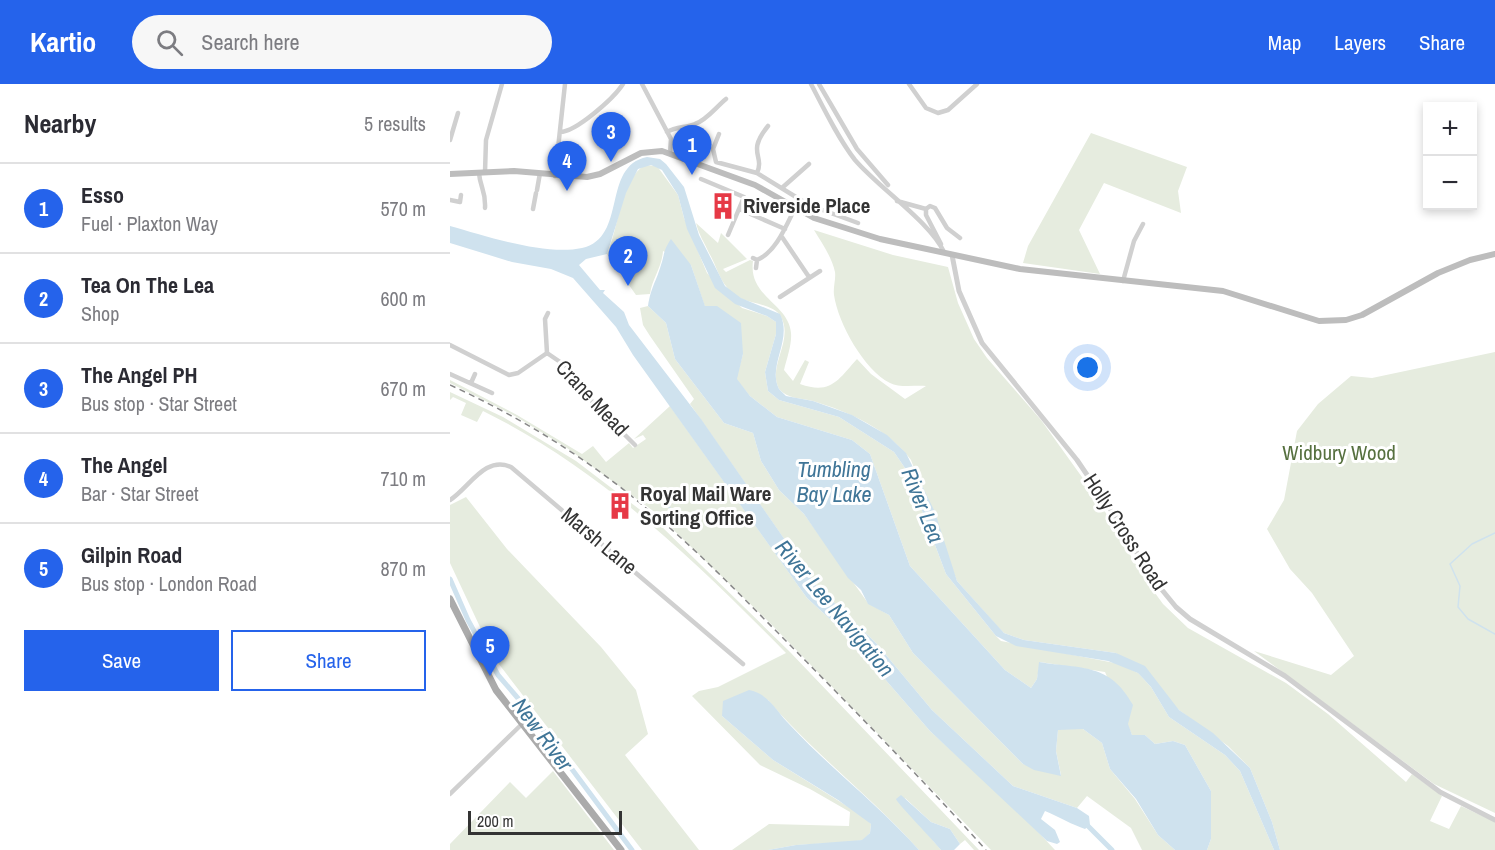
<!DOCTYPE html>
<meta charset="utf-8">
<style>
:root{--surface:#fff;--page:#f7f7f7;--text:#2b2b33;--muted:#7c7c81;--line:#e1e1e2;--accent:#2563eb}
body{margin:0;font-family:"Archivo Narrow",sans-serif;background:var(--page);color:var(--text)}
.controls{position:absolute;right:18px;top:18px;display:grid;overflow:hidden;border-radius:0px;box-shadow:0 3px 9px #0003}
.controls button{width:54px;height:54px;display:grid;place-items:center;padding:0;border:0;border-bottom:2px solid var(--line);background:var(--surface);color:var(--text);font:30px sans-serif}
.scale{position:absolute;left:18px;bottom:15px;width:154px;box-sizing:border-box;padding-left:6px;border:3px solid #333;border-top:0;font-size:16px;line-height:21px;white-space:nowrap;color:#333;-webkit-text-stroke:4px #fff;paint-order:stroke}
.you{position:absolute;left:638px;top:284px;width:21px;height:21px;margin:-15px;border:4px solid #fff;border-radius:50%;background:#1a73e8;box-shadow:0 0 0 9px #1a73e833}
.badge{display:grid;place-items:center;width:39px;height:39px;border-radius:50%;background:var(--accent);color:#fff;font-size:20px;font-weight:700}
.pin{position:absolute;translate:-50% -50px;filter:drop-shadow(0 2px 3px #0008)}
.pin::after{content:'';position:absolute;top:32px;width:21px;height:18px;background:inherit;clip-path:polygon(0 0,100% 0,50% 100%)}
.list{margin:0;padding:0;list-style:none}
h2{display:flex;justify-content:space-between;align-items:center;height:78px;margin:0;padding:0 24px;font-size:26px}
h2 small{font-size:20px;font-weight:400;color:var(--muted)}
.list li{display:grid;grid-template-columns:39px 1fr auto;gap:18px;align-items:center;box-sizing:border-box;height:90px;padding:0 24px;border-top:2px solid var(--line)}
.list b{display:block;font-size:22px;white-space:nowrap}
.list p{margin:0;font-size:20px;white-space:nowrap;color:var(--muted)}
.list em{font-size:20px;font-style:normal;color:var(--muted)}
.actions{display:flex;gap:12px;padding:18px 24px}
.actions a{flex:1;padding:14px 0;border:2px solid var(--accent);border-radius:0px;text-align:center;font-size:21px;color:var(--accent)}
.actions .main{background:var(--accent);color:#fff}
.icon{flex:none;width:33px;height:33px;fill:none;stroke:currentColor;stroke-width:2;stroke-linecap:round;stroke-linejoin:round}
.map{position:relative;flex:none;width:1045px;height:766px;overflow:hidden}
header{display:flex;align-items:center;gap:36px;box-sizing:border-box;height:84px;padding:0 30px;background:var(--accent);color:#fff}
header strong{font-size:28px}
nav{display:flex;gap:33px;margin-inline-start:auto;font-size:21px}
.search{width:420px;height:54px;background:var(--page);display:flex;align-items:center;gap:15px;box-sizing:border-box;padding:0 21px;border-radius:33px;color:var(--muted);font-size:22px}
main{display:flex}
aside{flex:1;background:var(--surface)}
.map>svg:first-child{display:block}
</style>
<header>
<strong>Kartio</strong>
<div class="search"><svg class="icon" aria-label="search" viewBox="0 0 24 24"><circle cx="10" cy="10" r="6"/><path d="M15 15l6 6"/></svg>Search here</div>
<nav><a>Map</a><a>Layers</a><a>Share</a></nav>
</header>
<main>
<aside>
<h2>Nearby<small>5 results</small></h2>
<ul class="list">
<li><span class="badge">1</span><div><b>Esso</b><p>Fuel · Plaxton Way</p></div><em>570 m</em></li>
<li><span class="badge">2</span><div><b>Tea On The Lea</b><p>Shop</p></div><em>600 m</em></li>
<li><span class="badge">3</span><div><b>The Angel PH</b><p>Bus stop · Star Street</p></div><em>670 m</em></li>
<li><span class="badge">4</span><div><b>The Angel</b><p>Bar · Star Street</p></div><em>710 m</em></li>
<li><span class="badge">5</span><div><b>Gilpin Road</b><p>Bus stop · London Road</p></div><em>870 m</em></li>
</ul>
<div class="actions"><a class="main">Save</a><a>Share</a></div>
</aside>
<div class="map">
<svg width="1045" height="766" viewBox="0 0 1045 766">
<rect width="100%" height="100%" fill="#fff"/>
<path fill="#e6ecdf" d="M641 49 737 83 728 107 731 129 654 99 629 146 650 190 573 179 578 162Z
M195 81 207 82 228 111 234 134 257 189 292 224 317 232 326 238V250L315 288 318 307 329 316 389 333 444 368 457 387 496 490 546 552 551 557 670 580 688 589 701 603 719 633 775 671 790 687 824 766H757L761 755V707L735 661 723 657 705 660 695 651H682L655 588 590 578 587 595 581 604 555 586 460 482 420 370 402 356 327 333 300 312 286 295 293 270 255 223 241 181 213 167C212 183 202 195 200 210L186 211 157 170C168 146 171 95 195 81Z
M246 139 268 159 271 149 297 175 273 185 276 188 300 176 303 177C298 213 339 220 341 249 342 260 337 274 334 286L343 297 355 276 359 278 350 300C381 311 388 296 407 275L421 290 455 315 476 302C466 301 449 304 440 299 414 286 388 239 384 211 383 203 386 195 385 188 382 173 371 158 364 146L443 171 498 183 508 219 524 255 537 274 591 336 647 414 692 491 713 520 738 544 836 599 878 630 956 698 962 690 992 712 980 737 999 745 1011 722 1045 738V766H830L822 738 800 684 778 662 729 626 666 569 574 556 554 549 549 544 507 497 461 376C438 345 399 328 363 317 351 314 338 315 329 305 317 282 344 257 331 233 324 220 302 220 290 214 270 203 269 186 259 169 254 158 249 151 246 139Z
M198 222 216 239 225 275 274 339 303 349 311 377 329 406 354 430 418 519 439 531 463 569 573 680 611 691 606 667 608 645H633L652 659 660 685 685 715 708 751 725 766H692L681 744 637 712 627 724 563 702 482 626 426 559 367 502 240 320 244 315 200 252 193 241 190 224Z
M1045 268V729L984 700 804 567 881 591 904 572 862 509 840 485 817 445 834 416 847 347 868 320 901 292 922 294Z
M0 296 67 331 132 370 143 362 156 378 179 359 183 364 196 355 193 351 184 355 220 322 357 514 394 548 480 647 572 731 605 766H541L320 539 206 429 117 364 65 332 0 299Z
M0 308 53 333 126 377 210 441 340 568 529 766H524L515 756 510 760 500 745 481 738 455 714 459 728 491 766H469C422 713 364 670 318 616L272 632 323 676 413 732 421 740 420 749 413 756 400 758 346 761 318 766H282L319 740 399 742 400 728 360 705 310 681 242 612 249 607 268 603 336 569C244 476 151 385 33 327L27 338 11 331 16 319 3 313 0 316Z
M16 413 57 465 151 563 186 606 198 650 175 671 249 766H192L45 575 0 479V421Z
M103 687 164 766H0V760L60 698 76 714Z"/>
<path fill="#cfe2ee" d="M197 73 210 75 216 80 234 103 249 151 275 202 291 214 330 230C343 256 317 281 329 305L336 312 363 317 402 331 437 351 456 369 485 428 507 497 554 549 574 556 666 569 695 582 729 626 763 649 800 684 822 738 830 766H824L790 687 775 671 719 633 701 603 688 589 658 577 566 562 546 552 496 490 457 387 444 368 389 333 329 316 318 307 315 288 326 250V238L317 232 285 220 265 204 237 145 228 111 212 86 201 81 188 85 176 109 157 170 136 175 129 181 150 206H155L153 209 174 228 179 241 251 335 367 502 426 559 482 626 563 702 627 724 639 732 640 741 635 745C623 741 609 733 595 727L591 735 605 746 610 758 607 760 597 757 480 647 394 548 357 514 183 271 166 243 123 194 101 185 62 178 0 159V142C36 152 95 172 132 164 178 154 151 82 197 73Z
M221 155 241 181 255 222H267L291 239 293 270 287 295 300 312 327 333 402 356 420 370 460 482 555 586 581 604 587 595 589 578C632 585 660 579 683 621L678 640 682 651H695L705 660 723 657 735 661 761 707V755L757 766H725L708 751 686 715 660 685 652 659 633 645 608 646 606 667 611 692 584 686 573 680 463 569 439 531 418 520 411 506 398 494 354 430 329 406 311 377 303 349 274 339 225 275 216 239 198 222C201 203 206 198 211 181 215 169 213 167 221 155Z
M299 606C318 609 327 628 340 641 381 685 429 721 469 766H318L346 761 412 756 420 749 421 740 388 716 323 676 272 632 273 617Z
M451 711 481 738 500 745 510 760 504 766H491C484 757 447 719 446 715Z"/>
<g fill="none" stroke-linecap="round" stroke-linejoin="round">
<path stroke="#cfe2ee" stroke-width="1.5" d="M194 402 240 441
M1045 449 1022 460 1000 480 1010 502 1008 523 1018 535 1045 550"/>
<path stroke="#cfe2ee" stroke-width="5" d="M0 495 18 536 48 591 78 626 182 766
M633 737 662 766"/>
<path stroke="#d0d0d0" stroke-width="4.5" d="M192 0 221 55 220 69
M361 0C374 25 388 54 405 76 429 104 480 138 494 168
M369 0 407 65 438 101
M459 0 476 24 488 29 498 26 527 0
M110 48C126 48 164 14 173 0
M217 48C226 42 235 44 245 40 257 36 266 23 276 15
M269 50 263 65 266 78 307 89 359 121 408 139
M0 56 8 29
M35 88 36 56 52 0
M29 89C30 104 36 106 35 124
M307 89C315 71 296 69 318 42
M105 92 115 0
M251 95 294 113 278 151
M333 103 359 80
M87 106 90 89
M0 116 10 118 11 111
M447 117 476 125V131L491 160
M83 125 86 109
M289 125 335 145
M476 125 480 122 485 124 497 144 510 154
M332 153 359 193
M303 174 307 176 306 184
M307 176C326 168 336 142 345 124
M673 197 684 157 693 140
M330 213 370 187
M0 261 59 291 68 289 97 269
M97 269 116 282 144 320 185 361
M97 269 95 235 98 229
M0 290 42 309
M21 299 25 290
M0 416C19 404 35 371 61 383L293 580
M0 710 72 640"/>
<path stroke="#d0d0d0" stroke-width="5" d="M502 171 509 207 532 259 627 376 669 438 699 490 726 523 740 535 835 592 990 708 1045 736"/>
<path stroke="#bdbdbd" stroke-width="6" d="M0 90 64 87 137 93 150 90 191 69 212 67 305 101 364 134 430 155 570 185 773 207 869 237 896 236 912 231 988 189 1020 176 1045 170"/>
<path stroke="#ababab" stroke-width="7" d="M0 515 46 606 171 766"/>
<path stroke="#888" stroke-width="1.5" stroke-dasharray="6 4.5" stroke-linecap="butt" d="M0 301C70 333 137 374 196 424 248 466 294 515 341 562 407 629 473 696 536 766"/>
</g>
<defs>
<symbol id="building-bare" viewBox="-9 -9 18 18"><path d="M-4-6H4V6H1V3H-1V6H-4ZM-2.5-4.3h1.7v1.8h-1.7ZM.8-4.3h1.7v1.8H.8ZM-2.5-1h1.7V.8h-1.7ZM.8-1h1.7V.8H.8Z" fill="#e63946" stroke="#fff" stroke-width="2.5" paint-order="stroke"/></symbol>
</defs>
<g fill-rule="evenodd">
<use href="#building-bare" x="254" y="103" width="38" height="38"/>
<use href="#building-bare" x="151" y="403" width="38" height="38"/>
</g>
<g text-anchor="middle" stroke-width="6" stroke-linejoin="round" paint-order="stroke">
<g font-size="21" font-weight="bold" fill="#333" stroke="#fff" text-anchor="start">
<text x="293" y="129">Riverside Place</text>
<text x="190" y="417">Royal Mail Ware<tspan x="190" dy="24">Sorting Office</tspan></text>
</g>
<g font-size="21" fill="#333" stroke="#fff">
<text transform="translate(142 314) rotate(47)" y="7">Crane Mead</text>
<text transform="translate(675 448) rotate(57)" y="7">Holly Cross Road</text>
<text transform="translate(149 457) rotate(40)" y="7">Marsh Lane</text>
</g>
<g font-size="21" fill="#56703f" stroke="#fff">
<text x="889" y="376">Widbury Wood</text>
</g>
<g font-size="22" font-style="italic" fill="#3f7597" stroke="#fff">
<text x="384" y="393">Tumbling<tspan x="384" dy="25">Bay Lake</tspan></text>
<text transform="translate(473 421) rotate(68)" y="8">River Lea</text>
<text transform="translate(385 524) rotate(50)" y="8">River Lee Navigation</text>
<text transform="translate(93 650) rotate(53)" y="8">New River</text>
</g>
</g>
</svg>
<div class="controls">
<button>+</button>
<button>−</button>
</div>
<div class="scale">200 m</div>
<div class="you"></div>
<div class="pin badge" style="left:242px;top:91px">1</div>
<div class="pin badge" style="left:178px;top:202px">2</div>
<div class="pin badge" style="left:161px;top:78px">3</div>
<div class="pin badge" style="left:117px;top:107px">4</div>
<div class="pin badge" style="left:40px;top:592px">5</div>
</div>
</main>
